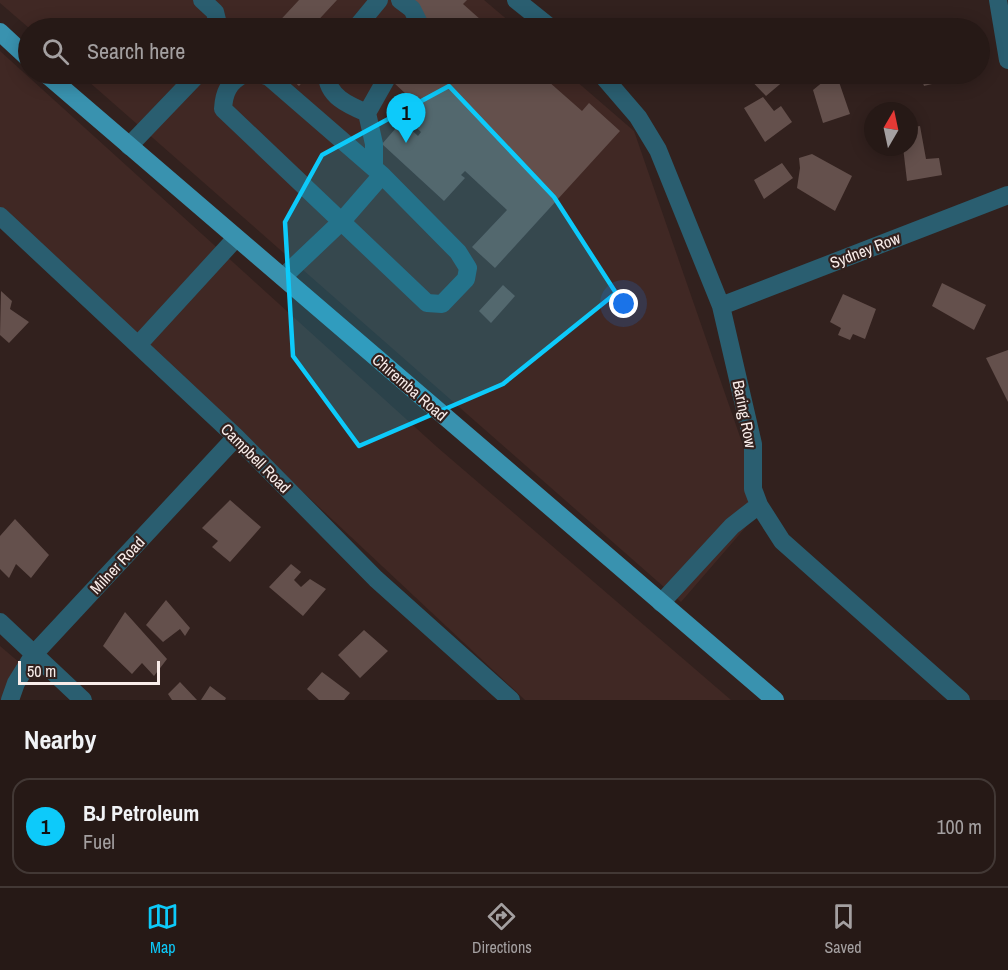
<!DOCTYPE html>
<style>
:root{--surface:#261916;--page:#2e221f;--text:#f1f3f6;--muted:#a4a0a1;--line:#423835;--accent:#0dcafa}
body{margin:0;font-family:"Archivo Narrow",sans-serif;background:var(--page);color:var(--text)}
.compass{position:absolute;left:864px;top:102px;width:54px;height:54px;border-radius:50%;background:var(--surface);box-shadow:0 3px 15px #0003;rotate:9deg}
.scale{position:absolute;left:18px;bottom:15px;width:142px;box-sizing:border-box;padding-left:6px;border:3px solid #f9edea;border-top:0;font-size:16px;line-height:21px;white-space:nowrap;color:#f9edea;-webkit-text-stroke:4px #32211e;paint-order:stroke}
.you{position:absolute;left:624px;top:304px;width:21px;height:21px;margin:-15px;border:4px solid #fff;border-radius:50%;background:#1a73e8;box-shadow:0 0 0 9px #1a73e833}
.badge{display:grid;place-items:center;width:39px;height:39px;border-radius:50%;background:var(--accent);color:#111;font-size:20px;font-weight:700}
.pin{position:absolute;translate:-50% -50px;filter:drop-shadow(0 2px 3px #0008)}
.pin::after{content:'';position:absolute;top:32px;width:21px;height:18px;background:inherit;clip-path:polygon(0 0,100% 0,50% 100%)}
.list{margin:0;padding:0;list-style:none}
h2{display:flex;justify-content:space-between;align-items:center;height:78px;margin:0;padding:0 24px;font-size:26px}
h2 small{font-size:20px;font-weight:400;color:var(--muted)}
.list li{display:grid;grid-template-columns:39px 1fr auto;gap:18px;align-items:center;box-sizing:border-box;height:96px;margin:0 12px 12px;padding:0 12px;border:2px solid var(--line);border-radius:18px}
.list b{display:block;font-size:22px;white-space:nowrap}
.list p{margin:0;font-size:20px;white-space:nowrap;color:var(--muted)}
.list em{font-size:20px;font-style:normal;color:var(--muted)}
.icon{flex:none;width:33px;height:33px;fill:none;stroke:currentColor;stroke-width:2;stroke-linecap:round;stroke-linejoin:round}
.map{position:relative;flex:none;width:1008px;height:700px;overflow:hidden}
.search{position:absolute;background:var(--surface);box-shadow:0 3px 15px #0003;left:18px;right:18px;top:18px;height:66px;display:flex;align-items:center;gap:15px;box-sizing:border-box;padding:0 21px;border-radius:33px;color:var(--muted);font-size:22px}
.sheet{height:186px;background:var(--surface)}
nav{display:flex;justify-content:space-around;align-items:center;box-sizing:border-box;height:84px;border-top:2px solid var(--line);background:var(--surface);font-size:16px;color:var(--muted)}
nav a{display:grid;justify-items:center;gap:3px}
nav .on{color:var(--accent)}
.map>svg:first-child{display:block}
</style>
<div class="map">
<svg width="1008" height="700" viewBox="0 0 1008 700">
<rect width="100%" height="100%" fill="#32211e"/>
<path fill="#402824" d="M0 0H484L517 28H29L0 3Z
M0 51 437 447 731 700H525L0 208Z
M80 74H568L634 131 764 506 681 602Z
M0 646 20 663 6 700H0Z"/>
<path fill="#64504c" d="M299 0H337L311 28H273Z
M405 0H467L463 4 490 28H420L427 20Z
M285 74H310L299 86Z
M400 74H540L582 111 589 103 620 131 495 268 472 247 507 210 465 171 461 175 465 178 444 201 382 144 402 121 418 136 421 132 394 107 406 94 393 82Z
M745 74H792L766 96Z
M920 74H946L948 80 924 86Z
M838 79 850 114 823 123 813 90 824 81Z
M763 97 774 111 781 106 792 122 765 142 744 108Z
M920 126 926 159 939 158 942 175 907 181 903 147H909V128Z
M812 154 852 176 835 211 797 188 800 168 799 158Z
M782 163 793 178 764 199 754 180Z
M942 283 986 305 974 330 932 306Z
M503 285 515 296 491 323 479 311Z
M1 291 12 301 10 309 29 322 9 343 0 335Z
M843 294 876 309 865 339 853 334 850 340 838 335 841 328 830 322Z
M1008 350V402L986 358Z
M230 500 261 527 230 562 212 547 218 541 202 528Z
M15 519 49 555 31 578 16 564 9 578 0 569V536Z
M291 564 301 572 294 580 301 587 310 579 326 589 303 616 269 587Z
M166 600 190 628 185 636 180 629 163 642 146 625Z
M125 612 167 659 154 676 142 663 132 674 103 646Z
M364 630 388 651 360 678 338 655Z
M322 672 350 693 344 700H319L307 689Z
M180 682 197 700H172L168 694Z
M210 686 226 698 225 700H201Z"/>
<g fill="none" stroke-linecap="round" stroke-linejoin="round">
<path stroke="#2a5e70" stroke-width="18" d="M202 0 215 12 219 28
M400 0 412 9 418 21 415 28
M516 0 551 28
M998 0 1008 60
M356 28 379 0
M244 74C229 82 224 92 223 109L427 303 442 304 466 279 468 268 458 252 382 175 269 77 260 74
M327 74C327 96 348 105 367 113
M601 74 638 117 658 150 721 306 753 444V489L759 505 782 541 961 700
M129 146 198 74
M374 168V144L367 113 389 74
M0 216 236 437 376 579 511 700
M283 277 342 221 382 175
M721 306 1008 195
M138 345 236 238
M661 603 732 526 759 505
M0 622 83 700
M10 700 16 683 34 654 236 437"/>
<path stroke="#3992af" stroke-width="18" d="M0 32 28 58
M46 74 775 700"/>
</g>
<path fill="#0dcafa" fill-opacity="0.2" stroke="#0dcafa" stroke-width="4.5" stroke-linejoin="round" d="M449 86 554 197 616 293 503 384 359 446 293 356 285 222 322 155Z"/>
<g text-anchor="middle" stroke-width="4.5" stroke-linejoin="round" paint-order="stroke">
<g font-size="16" fill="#f9edea" stroke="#32211e">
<text transform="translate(865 250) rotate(-21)" y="6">Sydney Row</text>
<text transform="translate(410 387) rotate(41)" y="6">Chiremba Road</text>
<text transform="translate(745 414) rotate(79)" y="6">Baring Row</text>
<text transform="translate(256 458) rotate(45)" y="6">Campbell Road</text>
<text transform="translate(117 565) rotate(-47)" y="6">Milner Road</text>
</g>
</g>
</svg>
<svg class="compass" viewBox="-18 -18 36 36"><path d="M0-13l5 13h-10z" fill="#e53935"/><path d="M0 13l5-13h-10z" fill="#a4a0a1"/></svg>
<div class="scale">50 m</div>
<div class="you"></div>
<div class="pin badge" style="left:406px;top:143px">1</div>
<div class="search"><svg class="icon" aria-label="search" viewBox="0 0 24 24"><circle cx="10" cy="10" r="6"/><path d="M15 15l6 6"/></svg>Search here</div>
</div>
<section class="sheet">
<h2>Nearby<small></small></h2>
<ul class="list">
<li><span class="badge">1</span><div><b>BJ Petroleum</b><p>Fuel</p></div><em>100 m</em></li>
</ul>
</section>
<nav>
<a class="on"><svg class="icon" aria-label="map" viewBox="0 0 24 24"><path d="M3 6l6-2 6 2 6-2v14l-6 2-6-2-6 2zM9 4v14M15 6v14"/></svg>Map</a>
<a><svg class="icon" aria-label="directions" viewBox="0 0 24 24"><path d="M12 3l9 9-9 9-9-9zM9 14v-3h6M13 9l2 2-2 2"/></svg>Directions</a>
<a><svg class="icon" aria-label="saved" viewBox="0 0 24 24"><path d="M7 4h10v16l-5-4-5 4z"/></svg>Saved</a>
</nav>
